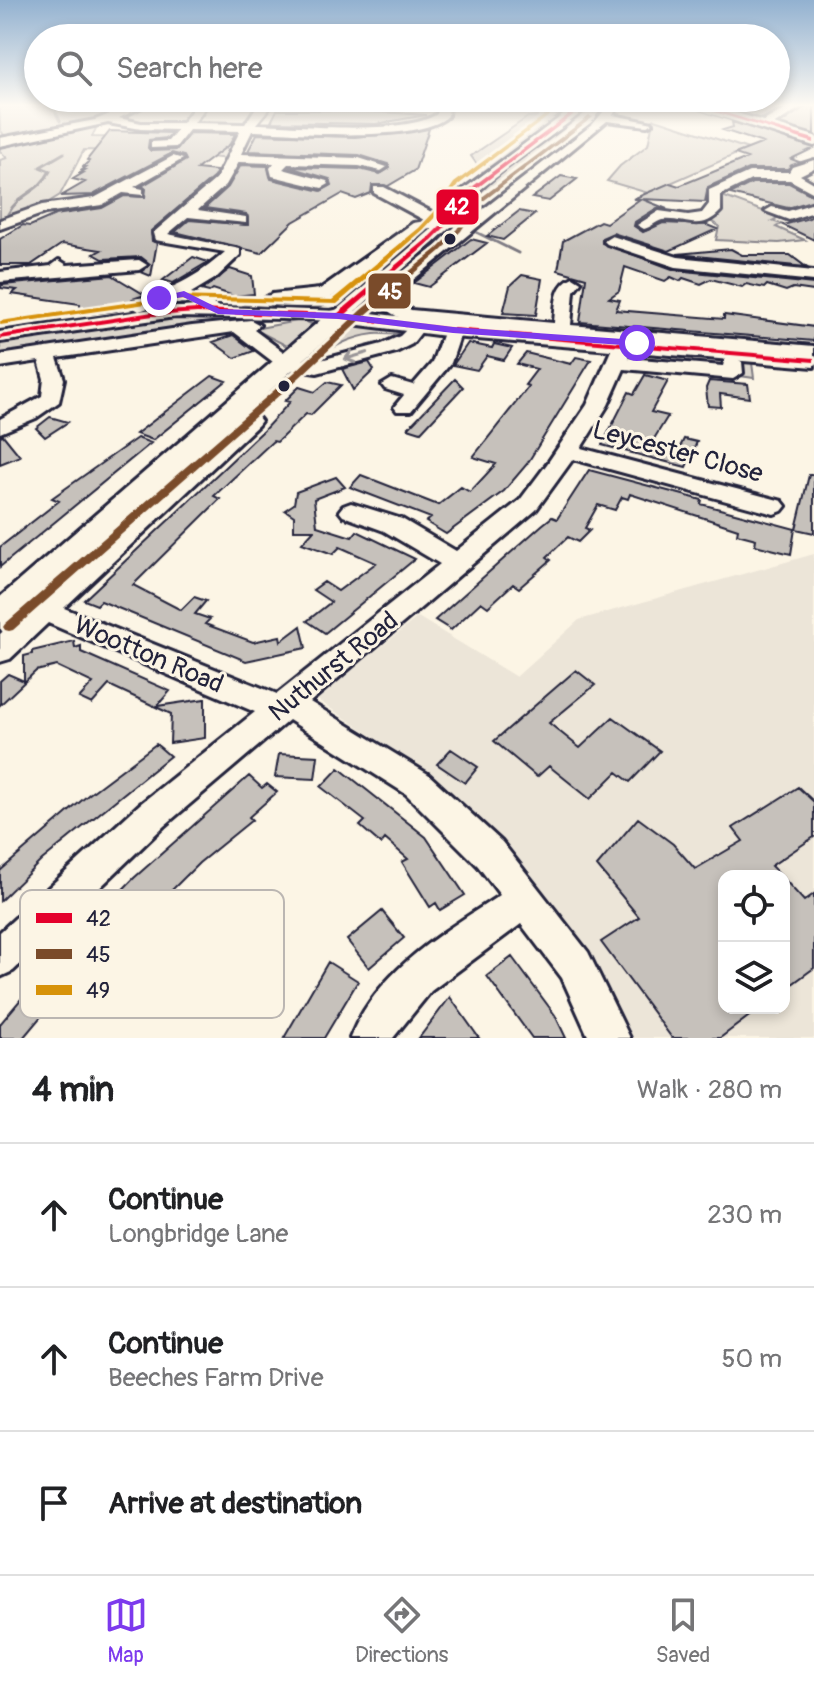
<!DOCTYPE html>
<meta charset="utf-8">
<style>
:root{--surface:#fff;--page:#f2f2f2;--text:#202124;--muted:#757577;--line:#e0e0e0;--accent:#7c3aed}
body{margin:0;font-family:Pangolin,sans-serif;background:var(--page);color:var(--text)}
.controls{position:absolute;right:24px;bottom:24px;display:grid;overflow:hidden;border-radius:16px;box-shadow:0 4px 12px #0003}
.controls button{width:72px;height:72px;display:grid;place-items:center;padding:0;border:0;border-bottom:2px solid var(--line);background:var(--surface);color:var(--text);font:40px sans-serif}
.stop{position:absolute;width:24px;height:24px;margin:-18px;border:6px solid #7c3aed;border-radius:50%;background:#fff}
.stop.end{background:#7c3aed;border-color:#fff;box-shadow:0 2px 8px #0008}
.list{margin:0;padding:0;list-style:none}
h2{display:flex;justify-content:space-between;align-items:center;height:104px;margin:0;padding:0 32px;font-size:34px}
h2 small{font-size:26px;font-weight:400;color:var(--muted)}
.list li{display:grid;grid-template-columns:52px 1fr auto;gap:24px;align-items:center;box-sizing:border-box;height:144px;padding:0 32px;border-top:2px solid var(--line)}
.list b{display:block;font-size:30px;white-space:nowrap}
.list p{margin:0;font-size:26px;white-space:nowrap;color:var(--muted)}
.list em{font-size:26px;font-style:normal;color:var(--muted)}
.icon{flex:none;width:44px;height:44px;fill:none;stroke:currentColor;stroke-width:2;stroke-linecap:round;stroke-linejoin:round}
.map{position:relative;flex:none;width:814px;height:1038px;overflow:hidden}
.search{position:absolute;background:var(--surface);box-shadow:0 4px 12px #0003;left:24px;right:24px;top:24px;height:88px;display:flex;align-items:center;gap:20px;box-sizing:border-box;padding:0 28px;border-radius:44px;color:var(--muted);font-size:30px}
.sheet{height:536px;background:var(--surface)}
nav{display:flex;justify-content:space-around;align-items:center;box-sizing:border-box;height:112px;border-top:2px solid var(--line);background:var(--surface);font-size:22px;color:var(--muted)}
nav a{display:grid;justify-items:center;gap:4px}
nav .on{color:var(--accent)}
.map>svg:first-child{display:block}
</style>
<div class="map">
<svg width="814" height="1038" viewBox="0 0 814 1038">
<rect width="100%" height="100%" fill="#fcf5e5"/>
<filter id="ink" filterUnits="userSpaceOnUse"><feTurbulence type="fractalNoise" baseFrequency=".0125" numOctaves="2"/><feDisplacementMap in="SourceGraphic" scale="16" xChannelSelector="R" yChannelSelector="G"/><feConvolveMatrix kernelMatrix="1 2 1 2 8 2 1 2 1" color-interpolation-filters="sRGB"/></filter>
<g filter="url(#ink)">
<path fill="#ece5d8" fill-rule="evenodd" d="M814 554V1038H624L583 955 527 868 389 747 316 699 418 617 516 677 579 620ZM724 876H784V1008H724Z"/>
<path fill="#dcd6cc" stroke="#7f7c84" stroke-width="2" d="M0 106 128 108 94 125 97 126 92 137 170 138 165 148 228 149V159L164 152 84 150 60 195 39 208 0 222V160L7 158 0 151V145L10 142 0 130Z
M587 106H610L594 125 479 212 469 218 462 217 460 214 480 188Z
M565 114 484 174 471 156 528 117Z
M655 119 748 149 648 193 607 181 620 166 648 145 652 126 647 123Z
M722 196 779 217 772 221 781 224 776 227 805 240 779 243 716 240 719 226 708 220 723 209Z
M439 209 448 214C428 234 360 296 337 303 307 313 275 307 244 305L247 302C276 301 302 304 330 299V295L424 222 418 220Z
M165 315 281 318 0 359V342Z
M302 320 314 325 315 329 291 348 254 329Z
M349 324 404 328 405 330C394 337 386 333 374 334 349 337 329 348 312 364L305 356 332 331Z
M637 347 751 355 754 378 637 361Z"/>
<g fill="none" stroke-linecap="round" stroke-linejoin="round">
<path stroke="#78757e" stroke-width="3" d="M46 106 55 111 60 121
M8 214C21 191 38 194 50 171L40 167 64 153
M476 232 518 253"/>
</g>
<path fill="#c6c1bb" stroke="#22223b" stroke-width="2" d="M729 106H784L762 119 729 109Z
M806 106H814V134L780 124Z
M277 110H351L426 115 376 124 271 122Z
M732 122 814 148 791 159 799 162 787 169H748L708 187 705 202 642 199 667 209 657 208 635 222 634 226 643 232 663 223 707 225 717 229 669 251 613 233 602 238V243L675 270 814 284V291L793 288 786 291 767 285 764 288 746 284 742 287 711 279 701 284 683 278 680 281 671 277 665 281 625 267 619 291 609 298 620 300 616 310 724 319V315L814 327V341L580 322 586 278 558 270 563 241 600 221 606 223 640 199H633L670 183 679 186 747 158 735 154 763 143 723 130 733 127Z
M429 129 415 170 388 186 372 185 371 193 356 199 342 194 293 222 261 253 175 232 189 220 248 225 246 214 205 208 228 187 241 165 268 166 271 179 321 191 332 185 330 179 289 167 359 169 380 174 390 168 388 164 359 155 248 151 257 134 355 137Z
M110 131 171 133 167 138 149 140 148 148 151 151 176 150 190 133 235 134 230 144 197 169 217 171 214 177 151 231 152 241 157 243 151 276 141 272 150 264 141 257 103 259 94 254 101 250 62 244 31 265H0V239L23 225 30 226 55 215 102 208 124 196 145 197 146 189 142 186 186 160 184 156 172 153 93 195 61 196 85 182 73 179 83 173H80L85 170H82L86 167H83L89 161 87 160Z
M561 176 577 179 549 201 532 198Z
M752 183H789L814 196V200L788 208 730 194Z
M519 211 535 214 503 240 487 236Z
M814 215V240L783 225 809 218Z
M471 239 487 243 429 287 414 283Z
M731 249 742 255H790L806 267 677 254Z
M193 257 208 262 173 283 163 280Z
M230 269 252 276 254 294 234 296 213 289 209 292 201 290Z
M112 275 145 295 132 299 127 307 116 311 80 315V304L12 294 17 290 0 288 2 285Z
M522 275 542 279 536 315 503 313 510 286Z
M233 335 254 351 235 358 213 342Z
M468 343 492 348 494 344 512 348 504 360 487 356 477 370 453 365Z
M526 353 571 364 576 357 591 360 527 464 504 491 446 534 426 522 431 518 350 487 361 475 438 505 461 487 470 492 496 464 473 457 529 386 525 385 537 369 517 364Z
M369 362 374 370 353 390 342 369Z
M645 375 668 381 651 412 668 416 652 442 679 449 684 439 697 442 686 467 602 445 629 392 634 394Z
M212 376 226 381 153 440 136 434Z
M455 379 463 387 421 432 408 428Z
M709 381 748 384 750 398 720 394 721 407 708 406 706 388Z
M327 382 341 385 311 415 306 414 277 442 273 441 214 496 220 499 133 585 181 610 194 597 206 601 195 614 210 619 205 624 253 642 280 636 281 641 301 626 306 648 246 661 101 601 97 605 84 600 263 431 290 402 285 401 299 387 315 392Z
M50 417 68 422 45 437 36 428Z
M3 435 20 456 0 464V436Z
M137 438 151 443 0 567V547L59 501 52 498Z
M589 470 702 500 701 504 795 529 791 554 755 545 756 539 737 534 738 529 630 494 628 499 622 497 615 510 598 505 585 528 590 530 578 542 568 537 547 557 551 560 519 588 513 584 488 607 481 602 451 630 435 620 542 525 552 517 557 519Z
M809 475H814V533L796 529Z
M336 477 345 487 314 499 317 526 352 537 357 531 415 559 325 633 307 621 331 602 313 590 324 582 338 591 376 563 340 547 333 554 302 543 314 530H294V516L285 510 294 504 296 492Z
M74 641 75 648 81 646V652L170 691 157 706 205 699V738L170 743 171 714 109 685 92 704 79 698 93 683 57 666 36 671 0 705V681L8 674 24 681V656L32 654V651Z
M576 670 595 685 549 723 580 748 613 717 660 751 630 782 617 772 590 799 549 766 537 777 494 741Z
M156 744 170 756 42 860 0 901V871L88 795Z
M451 749 478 767 465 783 437 764Z
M279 754 318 756 315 779 275 777Z
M339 768 426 837 465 895 440 910 436 903 430 907 402 862 408 859 385 839 381 844 360 826 365 821 321 787Z
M249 776 262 788 267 784 277 792 249 817 252 820 199 863 157 905 148 897 102 947 109 954 97 967 89 959 23 1038H0V1024L53 961 134 878Z
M798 787 814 802V837L771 866 781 876H724V1008H760L720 1038H672L601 942 639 917 597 866 638 818 673 844 695 869 743 841 733 828Z
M784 879 804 901 814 894V968L784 990Z
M382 911 404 938 369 968 347 940Z
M512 957 555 1015 566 1038H532L487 976Z
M328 962 358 981 324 1038H284Z
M450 997 479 1038H419Z"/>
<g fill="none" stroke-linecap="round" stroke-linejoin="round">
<defs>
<path id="minor" d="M130 106H144L119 118 141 123H182L195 106H206L194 123 245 124 257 106H271L256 124C298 125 404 136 437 114L439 106H449L448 116C419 144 295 132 252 131L241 154 359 158 387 167 381 171 359 166 288 164 283 169 327 181 329 184 322 188 272 176 270 168 274 163 239 162 226 185 198 210 246 217V223L188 217 168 234 240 249V255L216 278 191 293 221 308 335 311 432 229 422 230 330 298 272 304 263 299 272 294 320 289 413 223 426 221 374 193V187H384L443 218 461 191 576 106H588C558 137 462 186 457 225L451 227 345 320 175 317 0 342V332L175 307H195L177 299 139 311 130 306 133 302C169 290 197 278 225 252L155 240 153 233 216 179 240 131 189 130 176 147 151 148V142L168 141 177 130 141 129 108 123 0 146V138L95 120Z
M353 106H380C374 111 358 111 353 106Z
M608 106H619L613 115 653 123 647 126 607 121 402 289 398 301 411 310 554 323C556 305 554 285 573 277L581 282 574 291 571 325 814 346V358L631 341 628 358 723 366 725 358 732 356 742 362 743 373 733 379 624 369 608 405 581 448 782 501 786 506 782 511 774 514 573 459 536 510 310 702 428 774 502 842 588 952 630 1038H589L562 978 521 924 431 991 393 1038H350C377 971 442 933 500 895L478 866 406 794 289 720 164 826 13 971 0 977V932L140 804 255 712 48 623 10 659 0 662V634L24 613 19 605 23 598 32 595 41 598 240 420 229 406 232 402H246L261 421 258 425 64 608 277 694 440 564 384 531 343 516 339 511 343 506 351 503 402 519 456 551 520 500 547 464 587 405 616 339 421 322 426 326 412 344 396 352 317 373 281 368 234 332 57 358 64 379 59 402 36 418 0 433V419L42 396 44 379 39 361 0 367V355L192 326 251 320 260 325 254 330 293 359 317 361 382 344 400 336 415 321C402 320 389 314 380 303L388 283 593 124Z
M693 106H709L762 122 790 106H803L773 125 814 137V145Z
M173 156 183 159 134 187 143 189V195L123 193 102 205 45 213 0 229V220L42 205 94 198Z
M814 160V168L800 175 814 183V193L790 180H751L721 195V211C700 234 684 217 662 220 657 221 650 228 644 229L637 225 659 211 688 215 702 213 709 204V190L749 172H789L792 167Z
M814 203V212L789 220 765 211 772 207 788 211Z
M612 236 678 257 814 271V281L676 267 607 244 604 241Z
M59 260 67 265 139 260 147 265 139 270 0 282V272L51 266Z
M453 325 462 330 451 363 411 411H397L394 407 404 395 385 389 382 385 392 379 413 385 432 363 444 330Z"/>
<path id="major" d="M339 309 453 323 814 353V367L453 337 344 323 12 625 0 629V597L331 311Z"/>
</defs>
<use href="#minor" stroke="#22223b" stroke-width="6"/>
<use href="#major" stroke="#22223b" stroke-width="6"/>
<use href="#minor" fill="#fcf5e5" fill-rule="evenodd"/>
<use href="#major" fill="#fcf5e5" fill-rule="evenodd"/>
<defs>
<path id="bus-1" d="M580 106H585L468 195 450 222 432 240 345 315 453 328 814 358V362L453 332 339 318 197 313 153 316 0 339V335L153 312 197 309 337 314 428 238 446 220 464 193Z
M696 106H702L814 139V143Z"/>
<path id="bus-2" d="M589 116 593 117 478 205 461 231 441 251 367 314 300 377 13 630 9 631 5 630 3 627 5 624 294 373 361 310 437 249 457 229 474 203Z"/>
<path id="bus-3" d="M557 106H562L458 185 439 213 423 230 337 304 174 300 0 325V321L174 296 332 300 419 228 435 211 454 183Z"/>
</defs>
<use href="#bus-1" stroke="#fcf5e5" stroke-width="6"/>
<use href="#bus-2" stroke="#fcf5e5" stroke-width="6"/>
<use href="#bus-3" stroke="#fcf5e5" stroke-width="6"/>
<use href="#bus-1" fill="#e4002b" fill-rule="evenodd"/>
<use href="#bus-2" fill="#7a4b2a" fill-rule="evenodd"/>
<use href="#bus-3" fill="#d79209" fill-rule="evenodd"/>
</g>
<defs><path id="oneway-shaft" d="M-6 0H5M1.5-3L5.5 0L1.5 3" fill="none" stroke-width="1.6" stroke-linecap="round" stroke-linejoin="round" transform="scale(2)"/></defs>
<use stroke="#9a9698" href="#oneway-shaft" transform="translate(356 356) rotate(164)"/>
</g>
<linearGradient id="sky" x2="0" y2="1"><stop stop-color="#92b1d0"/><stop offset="0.42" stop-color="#fefaf3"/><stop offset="1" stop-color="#fefaf3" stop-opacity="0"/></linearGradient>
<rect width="814" height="251" fill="url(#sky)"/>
<path fill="#7c3aed" d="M184 291 220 309 339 313 453 327 637 340 642 343 637 346 453 333 339 319 218 314 183 297 159 301 154 298Z"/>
<g fill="#22223b" stroke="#fcf5e5" stroke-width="3">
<circle cx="450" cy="239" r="7"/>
<circle cx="284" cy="386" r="7"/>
</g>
<g text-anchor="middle" stroke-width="6" stroke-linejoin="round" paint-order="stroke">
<g font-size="26" fill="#22223b" stroke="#fcf5e5">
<text transform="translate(678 451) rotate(15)" y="9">Leycester Close</text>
<text transform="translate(149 654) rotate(23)" y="9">Wootton Road</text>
<text transform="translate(333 666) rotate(-39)" y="9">Nuthurst Road</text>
</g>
</g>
<rect x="20" y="890" width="264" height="128" rx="12" fill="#fcf5e5" stroke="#bbb6b2" stroke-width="2"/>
<rect x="36" y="913" width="36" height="10" fill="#e4002b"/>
<rect x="36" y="949" width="36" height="10" fill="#7a4b2a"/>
<rect x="36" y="985" width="36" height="10" fill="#d79209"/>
<g font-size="22" fill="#22223b">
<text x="86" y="926">42</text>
<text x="86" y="962">45</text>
<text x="86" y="998">49</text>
</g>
<g stroke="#fcf5e5" stroke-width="3">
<rect x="435" y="188" width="45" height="38" rx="8" fill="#e4002b"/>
<rect x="367" y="272" width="45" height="38" rx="8" fill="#7a4b2a"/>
</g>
<g font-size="22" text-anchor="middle" font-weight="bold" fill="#fff">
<text x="457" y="214">42</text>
<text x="390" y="299">45</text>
</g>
</svg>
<div class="controls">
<button><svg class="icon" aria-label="locate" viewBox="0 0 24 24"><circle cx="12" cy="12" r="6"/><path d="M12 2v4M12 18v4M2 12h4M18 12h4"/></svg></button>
<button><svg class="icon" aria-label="layers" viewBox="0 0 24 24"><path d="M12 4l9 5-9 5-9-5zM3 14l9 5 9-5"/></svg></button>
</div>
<div class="stop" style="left:637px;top:343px"></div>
<div class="stop end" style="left:159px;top:298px"></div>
<div class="search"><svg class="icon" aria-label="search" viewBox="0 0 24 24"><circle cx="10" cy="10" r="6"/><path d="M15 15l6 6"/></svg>Search here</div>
</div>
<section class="sheet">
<h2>4 min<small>Walk · 280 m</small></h2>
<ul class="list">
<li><svg class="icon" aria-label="ahead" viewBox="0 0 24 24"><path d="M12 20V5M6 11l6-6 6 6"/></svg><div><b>Continue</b><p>Longbridge Lane</p></div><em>230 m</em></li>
<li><svg class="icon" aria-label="ahead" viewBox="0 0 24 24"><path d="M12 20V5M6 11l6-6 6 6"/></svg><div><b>Continue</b><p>Beeches Farm Drive</p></div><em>50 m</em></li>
<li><svg class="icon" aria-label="arrive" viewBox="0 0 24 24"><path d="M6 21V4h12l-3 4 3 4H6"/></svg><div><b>Arrive at destination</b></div></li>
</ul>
</section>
<nav>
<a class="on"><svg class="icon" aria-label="map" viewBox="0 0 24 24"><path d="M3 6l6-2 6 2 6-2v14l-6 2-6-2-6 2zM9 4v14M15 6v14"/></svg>Map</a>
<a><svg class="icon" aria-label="directions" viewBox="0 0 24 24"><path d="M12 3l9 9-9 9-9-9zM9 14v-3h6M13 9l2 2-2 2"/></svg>Directions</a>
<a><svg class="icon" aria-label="saved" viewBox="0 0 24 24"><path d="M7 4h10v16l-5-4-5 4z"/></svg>Saved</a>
</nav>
